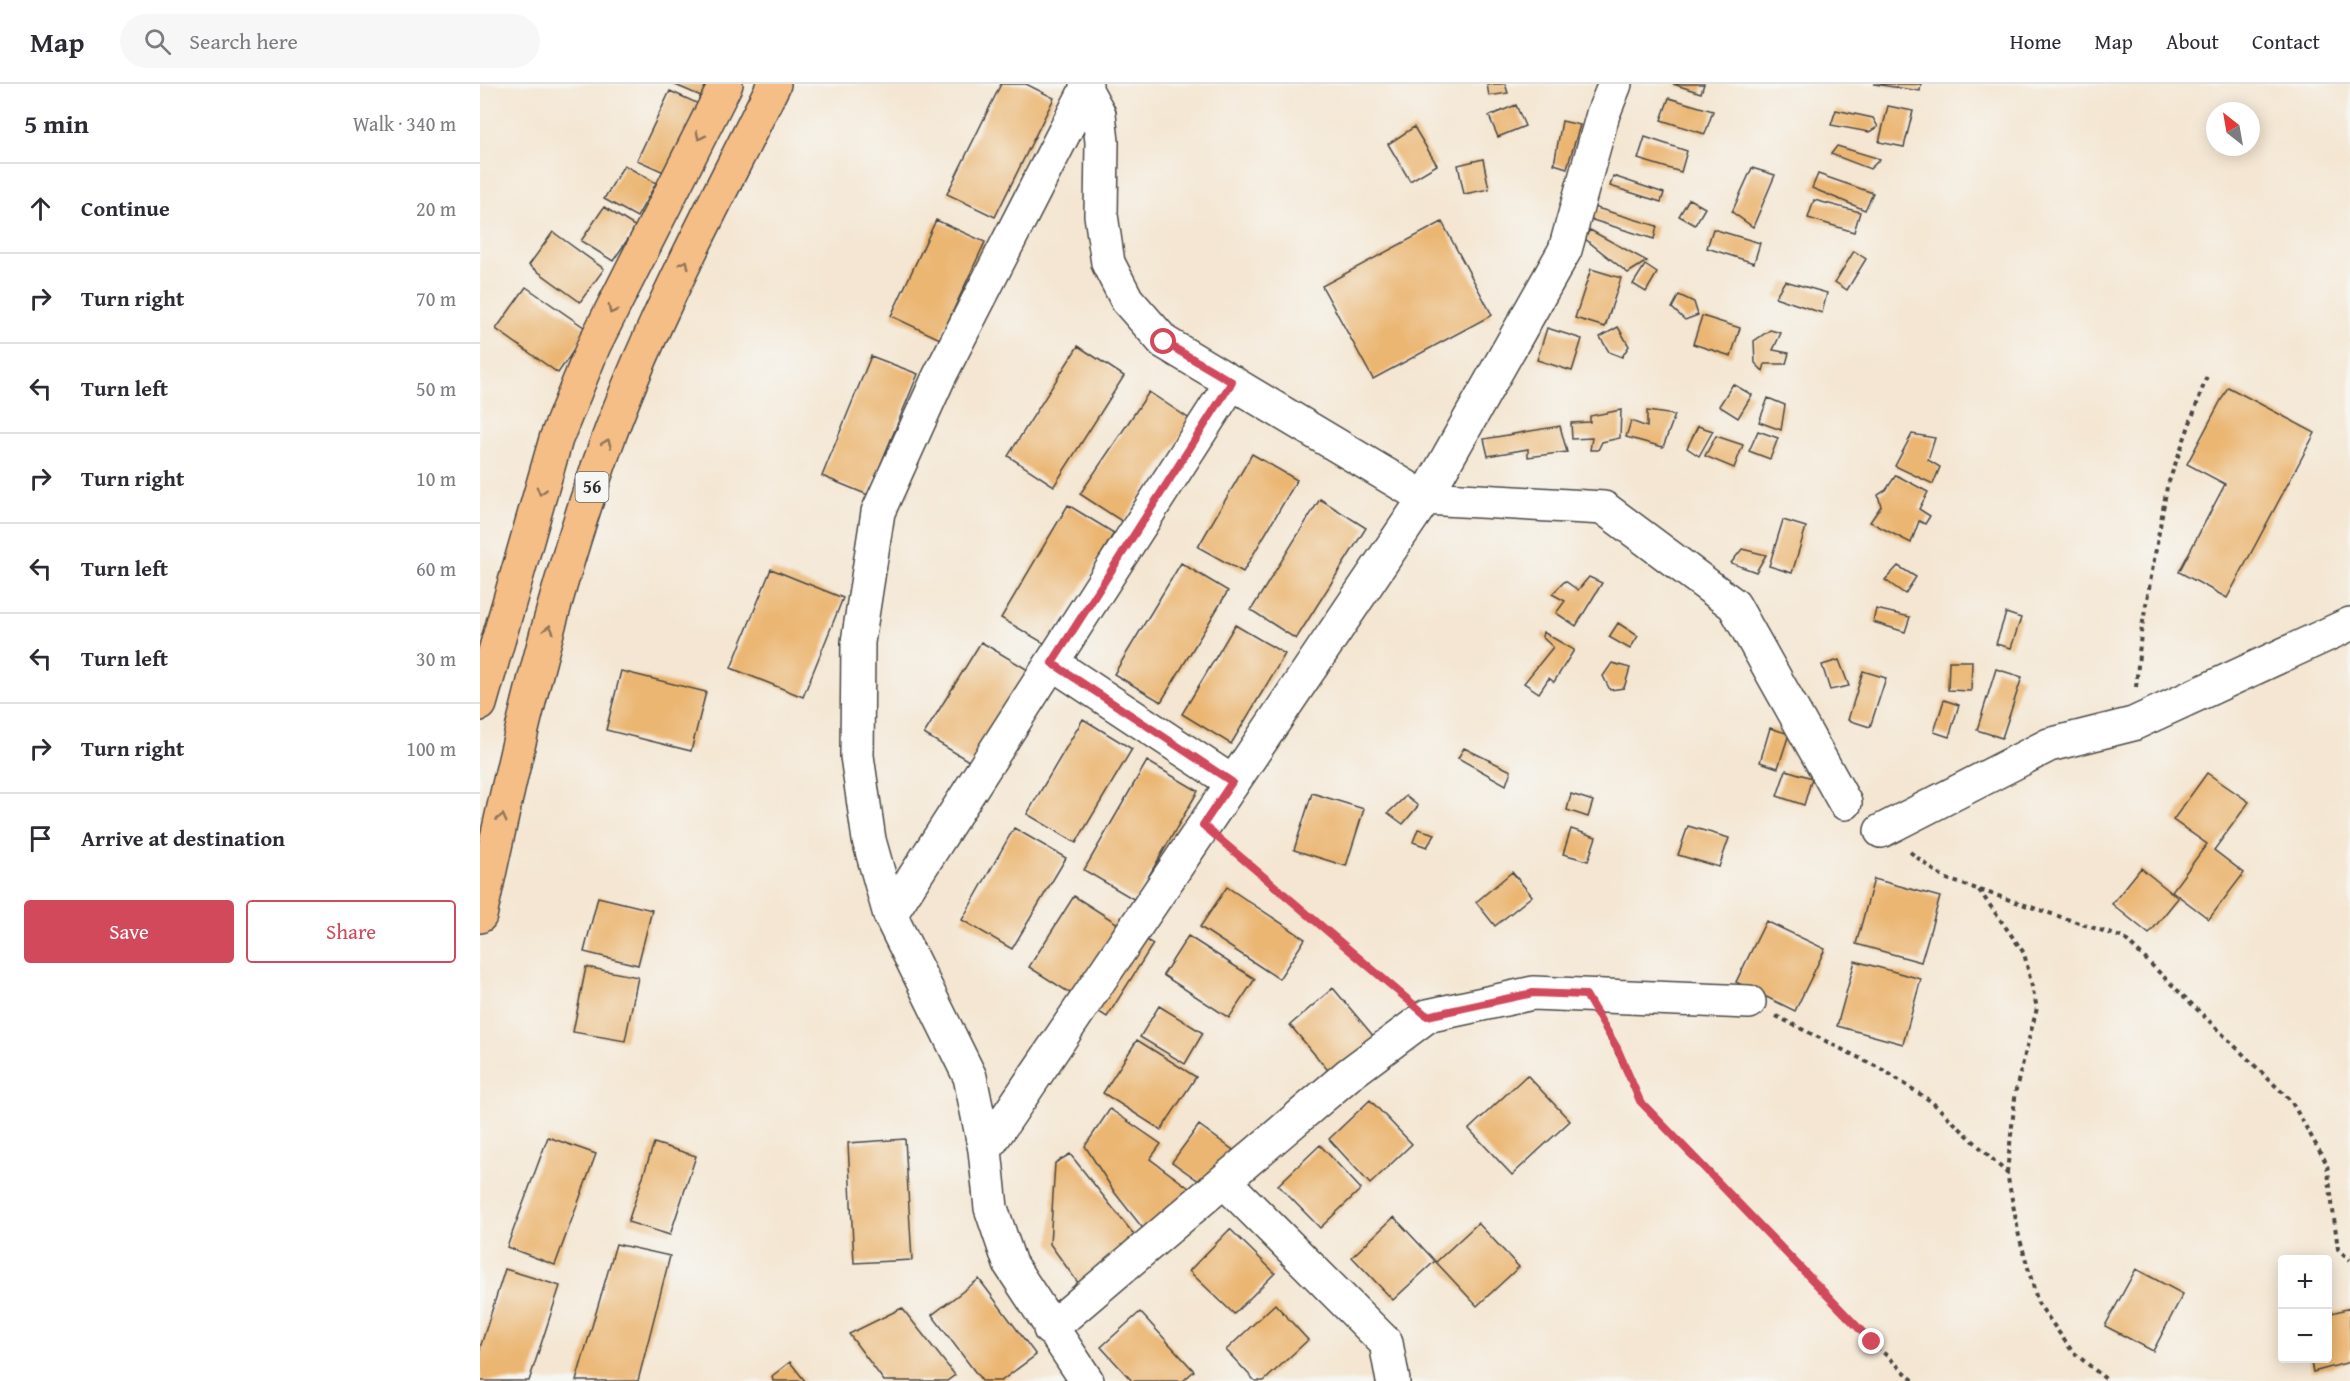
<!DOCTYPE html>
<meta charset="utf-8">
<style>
:root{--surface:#fff;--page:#f7f7f7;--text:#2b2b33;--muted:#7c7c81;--line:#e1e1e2;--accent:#d1495b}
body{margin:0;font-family:"Gentium Book Plus",serif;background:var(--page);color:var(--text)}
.controls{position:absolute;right:18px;bottom:18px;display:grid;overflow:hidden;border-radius:6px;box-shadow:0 3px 15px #0003}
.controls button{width:54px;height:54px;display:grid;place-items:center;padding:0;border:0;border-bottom:2px solid var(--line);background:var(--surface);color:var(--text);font:30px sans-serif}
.compass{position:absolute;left:1726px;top:18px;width:54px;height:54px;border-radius:50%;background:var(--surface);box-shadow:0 3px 15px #0003;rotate:329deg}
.stop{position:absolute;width:18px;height:18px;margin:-14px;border:4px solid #d1495b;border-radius:50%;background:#fff}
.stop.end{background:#d1495b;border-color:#fff;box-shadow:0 2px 6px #0008}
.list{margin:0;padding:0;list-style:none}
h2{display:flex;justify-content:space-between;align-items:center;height:78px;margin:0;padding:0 24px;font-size:26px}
h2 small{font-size:20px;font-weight:400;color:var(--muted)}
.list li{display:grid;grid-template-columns:39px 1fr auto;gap:18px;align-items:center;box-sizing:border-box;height:90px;padding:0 24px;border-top:2px solid var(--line)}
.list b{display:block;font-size:22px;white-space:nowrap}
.list em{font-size:20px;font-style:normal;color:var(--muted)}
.actions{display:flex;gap:12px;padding:18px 24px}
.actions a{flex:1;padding:14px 0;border:2px solid var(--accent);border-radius:6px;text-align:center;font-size:21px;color:var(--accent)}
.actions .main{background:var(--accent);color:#fff}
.icon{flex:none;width:33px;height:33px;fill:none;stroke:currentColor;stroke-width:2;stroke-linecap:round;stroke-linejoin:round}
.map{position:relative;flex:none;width:1870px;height:1297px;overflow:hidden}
header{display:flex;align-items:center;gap:36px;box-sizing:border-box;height:84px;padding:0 30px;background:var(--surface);border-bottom:2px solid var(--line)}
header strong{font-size:28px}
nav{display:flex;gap:33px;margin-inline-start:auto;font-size:21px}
.search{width:420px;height:54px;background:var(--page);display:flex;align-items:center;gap:15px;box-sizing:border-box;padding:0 21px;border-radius:33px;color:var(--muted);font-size:22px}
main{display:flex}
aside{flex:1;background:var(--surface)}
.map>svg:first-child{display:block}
</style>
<header>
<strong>Map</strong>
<div class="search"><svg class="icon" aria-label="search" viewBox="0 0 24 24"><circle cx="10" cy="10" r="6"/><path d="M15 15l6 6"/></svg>Search here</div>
<nav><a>Home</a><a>Map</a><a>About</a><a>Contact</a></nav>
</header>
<main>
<aside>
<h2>5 min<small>Walk · 340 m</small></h2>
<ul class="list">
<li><svg class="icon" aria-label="ahead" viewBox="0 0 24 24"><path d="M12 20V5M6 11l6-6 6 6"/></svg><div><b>Continue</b></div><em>20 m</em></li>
<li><svg class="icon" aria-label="right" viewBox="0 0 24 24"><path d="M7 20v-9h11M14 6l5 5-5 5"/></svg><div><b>Turn right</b></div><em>70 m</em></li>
<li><svg class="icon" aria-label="left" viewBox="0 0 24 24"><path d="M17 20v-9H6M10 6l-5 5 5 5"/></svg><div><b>Turn left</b></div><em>50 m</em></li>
<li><svg class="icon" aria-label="right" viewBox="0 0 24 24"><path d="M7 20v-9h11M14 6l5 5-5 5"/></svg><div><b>Turn right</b></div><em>10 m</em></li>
<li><svg class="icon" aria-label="left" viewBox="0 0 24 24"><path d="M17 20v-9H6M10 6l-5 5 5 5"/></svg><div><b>Turn left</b></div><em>60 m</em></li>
<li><svg class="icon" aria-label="left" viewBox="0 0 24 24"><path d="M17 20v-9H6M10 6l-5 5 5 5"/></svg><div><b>Turn left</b></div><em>30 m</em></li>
<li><svg class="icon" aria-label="right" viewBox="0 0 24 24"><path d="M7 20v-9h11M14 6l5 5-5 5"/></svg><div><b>Turn right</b></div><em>100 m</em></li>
<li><svg class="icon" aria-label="arrive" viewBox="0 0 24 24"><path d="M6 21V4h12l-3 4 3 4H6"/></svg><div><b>Arrive at destination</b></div></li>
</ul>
<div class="actions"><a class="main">Save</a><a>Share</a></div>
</aside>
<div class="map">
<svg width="1870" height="1297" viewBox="0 0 1870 1297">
<rect width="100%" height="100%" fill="#f6f6f2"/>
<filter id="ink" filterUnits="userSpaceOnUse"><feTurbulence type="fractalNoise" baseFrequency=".0167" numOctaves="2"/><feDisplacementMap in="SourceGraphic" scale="12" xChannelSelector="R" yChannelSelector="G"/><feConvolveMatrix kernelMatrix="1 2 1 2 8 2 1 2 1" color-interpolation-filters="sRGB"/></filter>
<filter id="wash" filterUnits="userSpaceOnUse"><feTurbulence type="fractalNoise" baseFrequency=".008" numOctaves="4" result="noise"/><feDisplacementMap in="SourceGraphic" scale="24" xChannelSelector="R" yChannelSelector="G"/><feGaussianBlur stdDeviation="1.35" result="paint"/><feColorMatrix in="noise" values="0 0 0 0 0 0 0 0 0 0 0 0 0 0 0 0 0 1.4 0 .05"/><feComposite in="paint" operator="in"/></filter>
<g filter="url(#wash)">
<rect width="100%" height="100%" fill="#f4e6d2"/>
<g id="blocks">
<path fill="#ebb672" d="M193 0H226L221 12Z
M521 0H546L574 14 515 133 467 110Z
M1007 0H1025L1028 9 1009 12Z
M1193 0H1224L1221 9Z
M1394 0H1441L1440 7Z
M190 7 219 20 186 89 157 76Z
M1189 14 1233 27 1225 50 1181 36Z
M1036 21 1045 42 1018 53 1009 32Z
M1408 22 1433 27 1424 63 1399 58Z
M1356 26 1393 34 1398 43 1389 48 1351 41Z
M1082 37 1100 41 1087 84 1074 80Z
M934 43 957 81 930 97 908 60Z
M1165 53 1207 67 1201 88 1158 75Z
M1357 62 1400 75 1390 85 1351 70Z
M1003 75 1009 105 984 110 978 81Z
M144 81 176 99 157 133 124 115Z
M1272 84 1295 91 1273 143 1252 128Z
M1338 90 1393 109 1385 126 1332 104Z
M1133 92 1184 109 1181 118 1130 102Z
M1209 115 1225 124 1215 141 1199 132Z
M1334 116 1380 128 1374 148 1328 134Z
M1110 122 1177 142 1174 155 1106 134Z
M124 123 156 143 133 177 101 157Z
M456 136 505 158 460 255 411 232Z
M962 138 1012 231 893 295 842 202Z
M1233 145 1280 159 1274 179 1227 164Z
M1110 146 1167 177 1148 189 1104 154Z
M73 148 124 185 100 218 49 181Z
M1374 167 1386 175 1367 206 1355 198Z
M1165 181 1177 189 1166 208 1153 200Z
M1111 185 1141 194 1125 243 1095 234Z
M1305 197 1347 209 1342 229 1295 213Z
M46 203 108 246 78 289 16 245Z
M1199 211 1214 218 1218 231 1205 236 1192 224Z
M1222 232 1260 244 1251 272 1213 260Z
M1138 243 1149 262 1142 273 1129 268 1120 253Z
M1067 244 1102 255 1092 287 1057 276Z
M1290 246 1301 249 1293 266 1309 269 1306 280H1285L1283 287 1275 279 1274 257Z
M598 262 644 292 574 402 528 372Z
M391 272 438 290 388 411 342 392Z
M1253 300 1272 311 1258 334 1239 322Z
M1748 303 1835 349 1747 514 1699 488 1745 400 1707 380Z
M669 308 711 336 643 438 600 410Z
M1288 314 1305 321 1301 346 1279 338Z
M1141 326 1140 354 1122 358 1118 366H1110L1112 354 1092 355 1091 339 1110 338V332Z
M1167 327 1195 331 1183 363 1146 353 1151 337 1167 343Z
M1080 342 1087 368 1048 373V365L1008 372 1004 355Z
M1218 342 1233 347 1219 372 1207 364Z
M1278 347 1298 354 1290 375 1269 367Z
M1432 350 1455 354 1448 376 1460 383 1453 400 1415 382Z
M1236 352 1263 361 1254 384 1225 372Z
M772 370 817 396 763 488 718 463Z
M1416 391 1448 408 1439 425 1450 432 1445 440 1439 437 1431 459 1390 438 1401 422 1398 411 1406 406Z
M840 415 886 444 816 555 771 526Z
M588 421 634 449 567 561 521 534Z
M1303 436 1326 443 1312 489 1289 482Z
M1262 465 1286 471 1276 488 1251 479Z
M701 479 748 507 681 618 634 590Z
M1418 482 1436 493 1425 510 1405 496Z
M291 485 363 514 323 613 251 584Z
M1109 493 1122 499 1096 542 1076 529 1085 517 1072 510 1085 497 1098 506Z
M1396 525 1430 533 1425 548 1393 538Z
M1526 529 1541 534 1531 564 1516 560Z
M1138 539 1158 552 1150 565 1129 553Z
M755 541 805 570 751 660 702 630Z
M1063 548 1094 566 1074 598 1069 594 1059 609 1044 599 1073 563 1062 553Z
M501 558 548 586 492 679 444 650Z
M1359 576 1369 602 1350 606 1342 581Z
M1469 577H1492L1491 607 1468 606Z
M1132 579 1150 584 1144 604 1130 606 1123 592Z
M1516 585 1542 593 1522 654 1497 646Z
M141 587 226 608 211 667 126 646Z
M1383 587 1406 594 1390 643 1368 636Z
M1464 616 1479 621 1469 653 1454 648Z
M603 635 652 665 596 759 547 730Z
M1290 644 1309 650 1298 684 1280 678Z
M984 664 1031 687 1026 701 978 674Z
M667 677 718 707 655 816 604 786Z
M1306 686 1332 694 1324 721 1297 712Z
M1727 689 1769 718 1734 766 1764 789 1729 835 1692 807 1727 760 1693 736Z
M832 709 884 725 866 782 814 766Z
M1091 710 1113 717 1108 733 1087 726Z
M926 712 938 722 923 740 908 729Z
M1208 742 1249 754 1239 783 1198 771Z
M534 744 586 774 532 865 482 836Z
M938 745 955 750 947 763 933 758Z
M1091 745 1116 753 1108 777 1083 770Z
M1661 784 1698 814 1669 850 1632 820Z
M1032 788 1052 812 1015 842 996 818Z
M1394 795 1460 813 1441 878 1376 860Z
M747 803 825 855 799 895 720 843Z
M594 812 638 840 593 911 549 883Z
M118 813 172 826 158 881 104 868Z
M1286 837 1345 865 1315 927 1256 898Z
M647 844 673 860 627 933 602 917Z
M708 852 775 895 749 934 683 891Z
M1375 877 1441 895 1423 960 1357 942Z
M106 883 158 893 145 957 93 948Z
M853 904 895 954 852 991 810 941Z
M679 922 723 949 705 980 660 953Z
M657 956 716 993 681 1046 623 1009Z
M1047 991 1090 1037 1032 1091 989 1045Z
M890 1016 932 1060 890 1100 849 1055Z
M630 1025 681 1060 670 1075 713 1107 668 1151 635 1109 605 1062Z
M719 1041 753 1066 726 1102 692 1078Z
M68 1053 116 1070 75 1181 27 1163Z
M425 1055 432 1176 374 1179 368 1059Z
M174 1059 216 1072 190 1151 148 1138Z
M840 1061 881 1105 840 1144 798 1101Z
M590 1070 659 1157 601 1203 570 1160 575 1079Z
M914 1133 955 1177 913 1216 872 1173Z
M998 1139 1039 1183 997 1222 956 1178Z
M750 1145 795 1189 754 1230 709 1187Z
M136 1160 190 1172 158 1297H96Z
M25 1185 80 1202 49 1297H0V1264Z
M1656 1185 1703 1210 1673 1267 1625 1242Z
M499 1195 556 1271 521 1297H502L452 1231Z
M795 1220 828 1256 784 1297H775L746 1266Z
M422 1224 475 1291 467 1297H404L369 1250Z
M1870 1224V1278L1833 1288 1830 1274H1848V1230Z
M660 1228 714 1287 703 1297H652L621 1263Z
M310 1278 325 1297H293L292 1292Z"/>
</g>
</g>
<g filter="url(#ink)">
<use href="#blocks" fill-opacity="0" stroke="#494744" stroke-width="1.5"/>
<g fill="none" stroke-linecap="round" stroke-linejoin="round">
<defs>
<path id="minor" d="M606 0V6L459 293 398 428 378 558 377 672 389 756 410 831 490 993 505 1066 511 1124 530 1180 607 1297
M606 6 619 30 622 58 621 131 628 179 647 216 684 258 945 414 1124 424 1254 521 1365 719
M572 579 752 698
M1401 747 1569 661 1653 640 1870 540
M410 831 752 298
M505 1066 945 414 1085 166 1123 30 1135 0
M744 1097 906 1259 913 1297
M570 1245 868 991 947 932 1053 909 1269 918"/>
<path id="major" d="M0 620 76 355 114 261 246 0
M0 832C34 673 71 511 127 358 172 235 236 118 294 0"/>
</defs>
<use href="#minor" stroke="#494744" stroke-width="36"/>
<use href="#major" stroke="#494744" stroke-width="36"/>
<path stroke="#494744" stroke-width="4" stroke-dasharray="4.5 4.5" stroke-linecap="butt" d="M1656 603 1661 549 1687 403 1728 289
M749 763 924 912
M1430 768 1464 794 1644 854 1811 1017 1847 1080 1858 1165 1870 1176
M1499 806 1544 869 1557 924 1536 1005 1527 1088
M1296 932 1405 987 1452 1018 1527 1089 1539 1152 1558 1219 1592 1267 1627 1296
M1125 943 1160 1017 1392 1258 1434 1297"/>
<use href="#minor" stroke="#fff" stroke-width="33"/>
<use href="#major" stroke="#f6be87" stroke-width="33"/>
</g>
<defs><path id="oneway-chevron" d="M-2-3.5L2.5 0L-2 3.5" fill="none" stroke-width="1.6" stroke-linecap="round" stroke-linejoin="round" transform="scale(1.5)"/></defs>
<g stroke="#907459">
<use href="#oneway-chevron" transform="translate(220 52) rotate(117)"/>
<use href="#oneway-chevron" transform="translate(205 180) rotate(-64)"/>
<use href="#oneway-chevron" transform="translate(132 226) rotate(117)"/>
<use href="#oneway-chevron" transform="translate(127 359) rotate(-70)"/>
<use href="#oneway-chevron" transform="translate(61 407) rotate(106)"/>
<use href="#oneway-chevron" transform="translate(69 545) rotate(-76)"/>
<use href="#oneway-chevron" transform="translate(22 734) rotate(-76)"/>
</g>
</g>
<g fill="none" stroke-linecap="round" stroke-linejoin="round" filter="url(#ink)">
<path stroke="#d1495b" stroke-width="8" d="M684 258 752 298 572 579 752 698 723 741 947 932 1053 909 1106 911 1137 964 1160 1017 1392 1258"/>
</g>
<g text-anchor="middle" stroke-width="6" stroke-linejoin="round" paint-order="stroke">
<rect fill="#f6f6f2" stroke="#686867" stroke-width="1.5" x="95.5" y="388" width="33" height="30" rx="4.5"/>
<g font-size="18" font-weight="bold" fill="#2b2b2b">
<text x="112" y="409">56</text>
</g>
</g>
</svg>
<div class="controls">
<button>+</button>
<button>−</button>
</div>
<svg class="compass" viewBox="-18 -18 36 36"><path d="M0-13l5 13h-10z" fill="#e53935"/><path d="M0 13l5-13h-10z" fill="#7c7c81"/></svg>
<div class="stop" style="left:684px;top:258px"></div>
<div class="stop end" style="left:1392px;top:1258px"></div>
</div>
</main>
